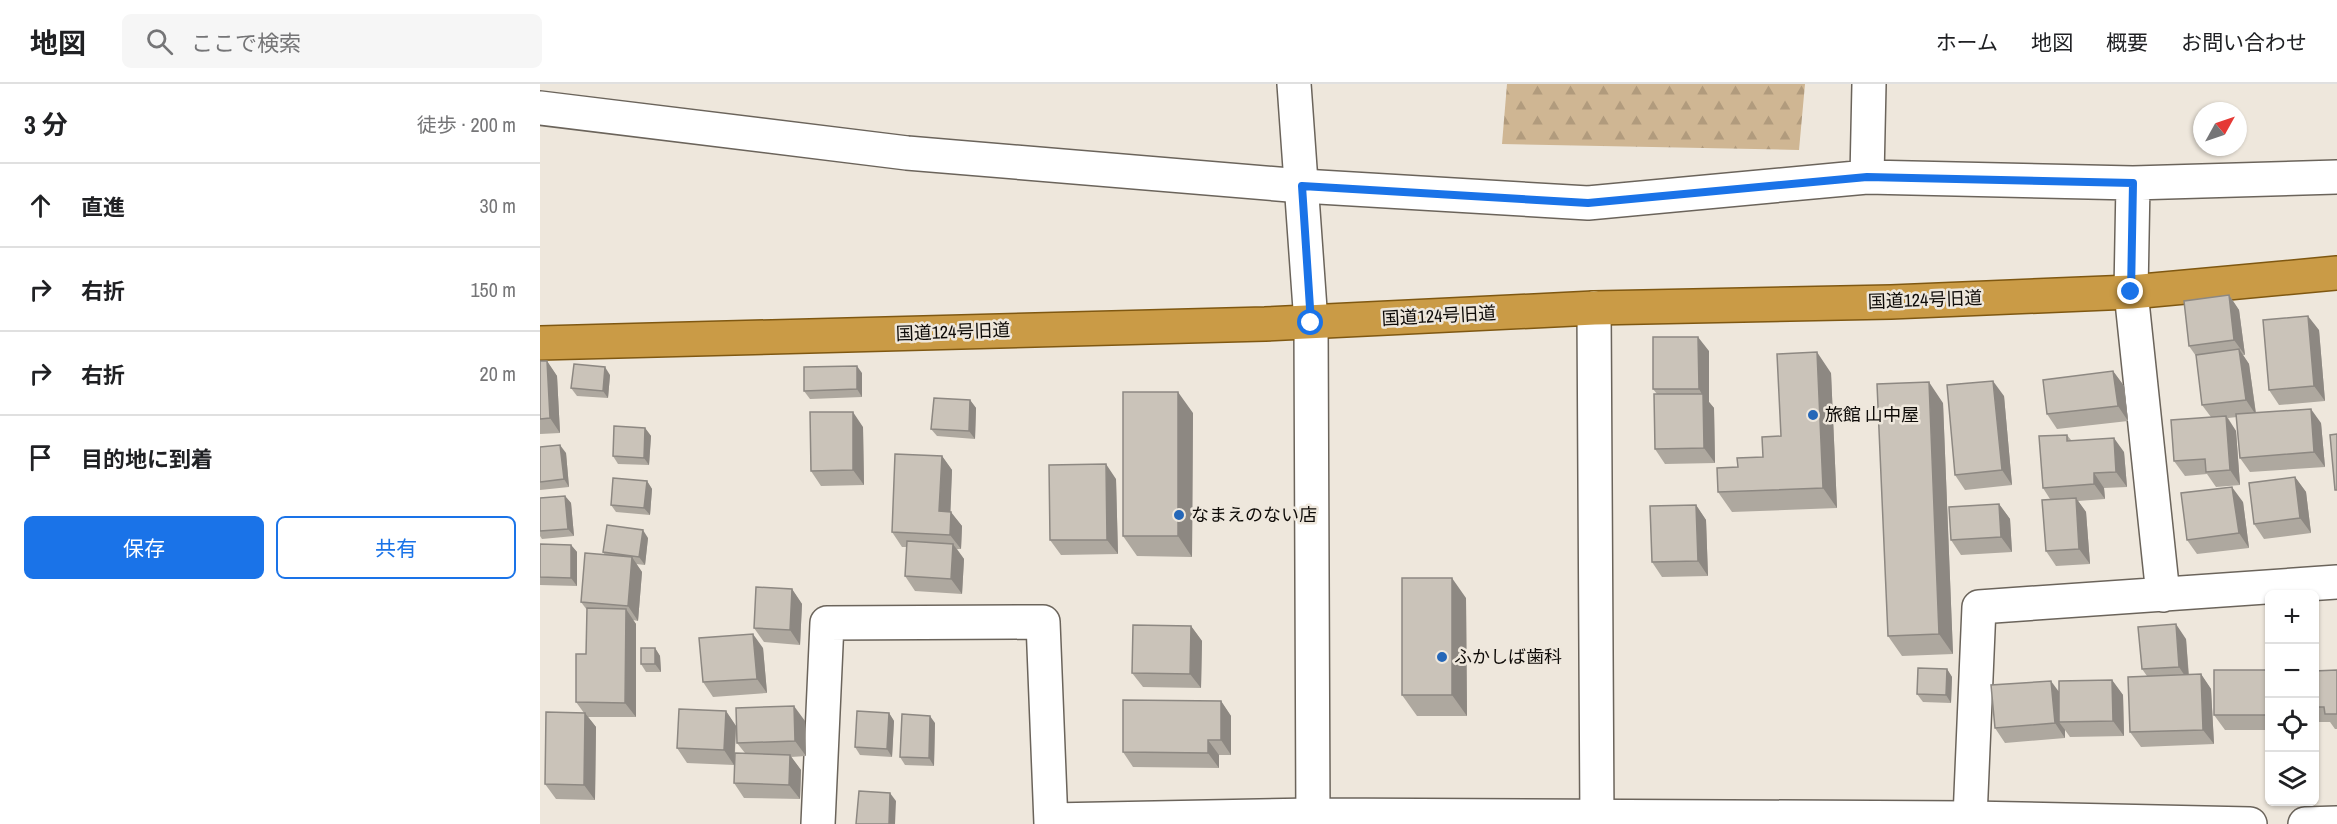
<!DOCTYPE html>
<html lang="ja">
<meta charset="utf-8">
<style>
:root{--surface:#fff;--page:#f6f6f6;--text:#202124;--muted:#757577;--line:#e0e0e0;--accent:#1a73e8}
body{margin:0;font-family:"Archivo Narrow","Noto Sans JP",sans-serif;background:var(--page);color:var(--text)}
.controls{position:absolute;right:18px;bottom:18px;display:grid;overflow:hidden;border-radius:9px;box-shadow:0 2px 4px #0004}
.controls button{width:54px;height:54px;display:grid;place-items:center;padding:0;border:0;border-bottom:2px solid var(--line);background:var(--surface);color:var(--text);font:30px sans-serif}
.compass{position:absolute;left:1653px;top:18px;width:54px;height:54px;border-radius:50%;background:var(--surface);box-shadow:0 2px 4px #0004;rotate:50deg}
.stop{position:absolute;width:18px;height:18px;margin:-14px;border:4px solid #1a73e8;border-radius:50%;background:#fff}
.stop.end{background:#1a73e8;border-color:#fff;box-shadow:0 2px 6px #0008}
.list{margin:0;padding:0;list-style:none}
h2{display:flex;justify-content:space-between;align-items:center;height:78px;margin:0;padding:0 24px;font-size:26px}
h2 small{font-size:20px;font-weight:400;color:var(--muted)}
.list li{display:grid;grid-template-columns:39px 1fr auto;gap:18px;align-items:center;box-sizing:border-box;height:84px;padding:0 24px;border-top:2px solid var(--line)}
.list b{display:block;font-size:22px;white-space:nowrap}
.list em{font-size:20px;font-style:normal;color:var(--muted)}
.actions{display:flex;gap:12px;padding:18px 24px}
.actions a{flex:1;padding:14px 0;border:2px solid var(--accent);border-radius:9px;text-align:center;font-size:21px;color:var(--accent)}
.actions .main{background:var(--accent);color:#fff}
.icon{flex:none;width:33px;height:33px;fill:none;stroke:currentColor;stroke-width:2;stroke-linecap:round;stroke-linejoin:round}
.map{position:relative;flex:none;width:1797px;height:740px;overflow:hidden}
header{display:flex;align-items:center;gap:36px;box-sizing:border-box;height:84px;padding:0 30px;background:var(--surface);border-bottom:2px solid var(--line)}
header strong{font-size:28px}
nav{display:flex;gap:33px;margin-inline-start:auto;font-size:21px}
.search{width:420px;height:54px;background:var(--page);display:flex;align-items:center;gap:15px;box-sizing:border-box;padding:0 21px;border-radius:9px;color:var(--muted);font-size:22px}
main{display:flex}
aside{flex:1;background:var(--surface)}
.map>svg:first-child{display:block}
</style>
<header>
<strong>地図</strong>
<div class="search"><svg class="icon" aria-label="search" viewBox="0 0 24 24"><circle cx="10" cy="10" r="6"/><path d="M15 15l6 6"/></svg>ここで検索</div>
<nav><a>ホーム</a><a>地図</a><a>概要</a><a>お問い合わせ</a></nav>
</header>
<main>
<aside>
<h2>3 分<small>徒歩 · 200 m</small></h2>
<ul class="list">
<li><svg class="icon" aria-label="ahead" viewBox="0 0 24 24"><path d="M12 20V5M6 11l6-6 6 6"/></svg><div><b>直進</b></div><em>30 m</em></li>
<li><svg class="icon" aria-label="right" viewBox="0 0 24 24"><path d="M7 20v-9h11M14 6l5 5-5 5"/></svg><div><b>右折</b></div><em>150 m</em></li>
<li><svg class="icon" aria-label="right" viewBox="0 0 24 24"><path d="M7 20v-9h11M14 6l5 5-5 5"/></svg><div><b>右折</b></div><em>20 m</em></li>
<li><svg class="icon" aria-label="arrive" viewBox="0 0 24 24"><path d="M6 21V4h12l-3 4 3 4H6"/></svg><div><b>目的地に到着</b></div></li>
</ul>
<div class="actions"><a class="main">保存</a><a>共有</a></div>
</aside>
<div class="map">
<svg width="1797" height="740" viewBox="0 0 1797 740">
<defs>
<pattern id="forest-firs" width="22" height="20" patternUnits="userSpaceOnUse" patternTransform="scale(1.5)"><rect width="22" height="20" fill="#cfb693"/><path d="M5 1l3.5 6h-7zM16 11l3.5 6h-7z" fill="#b19b7d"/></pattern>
</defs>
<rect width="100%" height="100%" fill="#eee7dc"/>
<path fill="url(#forest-firs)" d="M967 0H1265L1259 66 962 60Z"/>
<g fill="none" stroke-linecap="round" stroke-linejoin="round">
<defs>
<path id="minor" d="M0 24 367 69 762 102 1048 119 1327 93 1593 99 1797 93
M1327 93 1329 0
M1593 99 1591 208 1623 511
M1054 224 1057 740
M1430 734 1439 523 1797 498
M511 736 773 731
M278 740 287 539 503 538 511 740"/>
<path id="tertiary" d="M754 0 771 239 773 740
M773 731 1430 734 1710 740
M1765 740 1797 739"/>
<path id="trunk" d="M0 259 725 240 1054 224 1351 218 1591 208 1797 189"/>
</defs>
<use href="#minor" stroke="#6b645b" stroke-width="36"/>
<use href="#tertiary" stroke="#6b645b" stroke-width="36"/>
<use href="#trunk" stroke="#7f5812" stroke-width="36"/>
<use href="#minor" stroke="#fff" stroke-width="33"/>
<use href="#tertiary" stroke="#fff" stroke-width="33"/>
<use href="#trunk" stroke="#ca9b46" stroke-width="33"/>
</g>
<path fill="#aea89f" d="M1689 211 1699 226 1705 271H1703L1709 280 1716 329 1781 339 1785 383 1710 388 1700 374 1697 333 1688 334 1696 347 1700 401 1676 403 1667 390 1645 392 1634 377 1671 333 1662 321 1656 272 1649 262Z
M1779 246 1785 317 1739 321 1729 306Z
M1169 267V318L1174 324 1175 379 1125 380 1115 365 1117 310 1113 305Z
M0 277H7L17 292 20 349 0 350Z
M1573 287 1584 302 1588 337 1517 345 1507 330Z
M322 289V313L270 315 264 307Z
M1291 289 1297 424 1192 428 1178 408 1198 383 1223 373 1241 352Z
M70 291 68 314 37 312 31 304Z
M1464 312 1472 401 1425 406 1415 391Z
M430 316 436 324 435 355 397 352 391 345Z
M1403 319 1413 570 1362 572 1348 552Z
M653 329 652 473 597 472 583 452Z
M323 343 324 401 281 402 271 387Z
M105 344 111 352 109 381 78 380 73 372Z
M1527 351 1531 356 1584 368 1587 403 1564 404 1565 415 1538 417 1546 428 1550 480 1516 482 1506 467 1510 415 1503 404Z
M0 363 26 369 29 403 0 406Z
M402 372 412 386 410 428 422 442 421 465H417L424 475 422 510 375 507 365 492 367 463H362L352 448Z
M1755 393 1766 408 1771 449 1724 455 1714 440Z
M576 395 578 470 521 471 510 456Z
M107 397 112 405 110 431 76 428 71 421Z
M25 412 31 419 34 452 2 455 0 452V414Z
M1703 418 1709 464 1657 470 1647 456Z
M1459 420 1470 435 1472 468 1421 471 1411 456Z
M1156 421 1166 436 1168 492 1122 493 1112 478Z
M108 454 105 481 96 480 102 488 98 537 93 536 96 540V633H48L56 643 55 716 16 715 5 700 44 629 36 618 46 570 47 526 41 518 65 471 63 468Z
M0 460 31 461 37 468V502L0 501Z
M252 505 262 520 260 561 224 558 214 544Z
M926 514 927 632H877L862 611Z
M651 542 662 557 661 604 603 603 592 589Z
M1646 555 1649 591 1661 590 1671 605 1674 660 1601 663 1590 648 1607 592 1602 585Z
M115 564 120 572 121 588H106L101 580Z
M223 564 227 609 173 613 163 598Z
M1407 585 1412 593 1411 619 1383 618 1377 610Z
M1730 586V646H1685L1674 631Z
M1797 586V645H1795L1790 638H1774V587Z
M1572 596 1583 611 1584 652 1530 653 1525 646V654L1465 659 1455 644 1519 607Z
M681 617 691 632V671H679V684L593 683 583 668Z
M186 627 196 642 195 669H205L197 659 265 637 266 672 251 673 261 686 260 715 204 714 194 699V681L147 679 137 664Z
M349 629 354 637 352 673 320 671 315 663Z
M395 639 394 682 365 681 360 673Z"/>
<path fill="#8d8882" d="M1689 211 1699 226 1705 271 1694 256Z
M1768 232 1779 246 1785 317 1774 302Z
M1158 253 1169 267V318L1174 324 1175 379 1164 364 1163 312 1159 305Z
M1699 265 1709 280 1716 331 1706 316Z
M1277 268 1291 289 1297 424 1283 404Z
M7 277 17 292 20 349 10 334Z
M317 282 322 289V313L317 305Z
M65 283 70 291 68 314 63 307Z
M1573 287 1584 302 1588 337 1578 322Z
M1453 297 1464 312 1472 401 1462 386Z
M1389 298 1403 319 1413 570 1399 550Z
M638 308 653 329 652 473 638 452Z
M430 316 436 324 435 355 429 347Z
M1771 325 1781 339 1785 383 1774 368Z
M313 328 323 343 324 401 313 386Z
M1686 332 1696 347 1700 401 1690 386Z
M105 344 111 352 109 381 104 374Z
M1574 354 1584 368 1587 403 1576 388Z
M20 361 26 369 29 403 24 395Z
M402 372 412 386 410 441 399 427Z
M566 380 576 395 578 470 567 456Z
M1554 389 1564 404 1565 415 1554 400Z
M1755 393 1766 408 1771 449 1760 434Z
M107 397 112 405 110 431 104 424Z
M1692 403 1703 418 1709 464 1699 449Z
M25 412 31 419 34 452 28 445Z
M1536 414 1546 428 1550 480 1539 465Z
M1459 420 1470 435 1472 468 1461 453Z
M1156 421 1166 436 1168 492 1158 477Z
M411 428 422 442 421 465 410 451Z
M103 446 108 454 105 481 99 473Z
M413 460 424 475 422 510 411 495Z
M31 461 37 468V502L31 494Z
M92 473 102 488 98 537 88 522Z
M912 494 926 514 927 632 912 611Z
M252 505 262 520 260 561 250 546Z
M86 525 96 540V633L85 619Z
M1636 540 1646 555 1649 598 1639 583Z
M651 542 662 557 661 604 650 590Z
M213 550 223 564 227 609 217 595Z
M115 564 120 572 121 588 115 580Z
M1407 585 1412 593 1411 619 1406 611Z
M1661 590 1671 605 1674 660 1663 646Z
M1572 596 1583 611 1584 652 1573 637Z
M1511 597 1522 612 1519 638 1525 646V654L1515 639Z
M681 617 691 632V671L681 656Z
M254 622 265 637 266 672 255 657Z
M186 627 196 642 194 681 184 666Z
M45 629 56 643 55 716 44 701Z
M349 629 354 637 352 673 347 665Z
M390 632 395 639 394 682 389 674Z
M668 656 679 671V684L668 669Z
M250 671 261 686 260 715 249 701Z
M350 709 356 717 355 740H349Z"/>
<path fill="#cac3b9" stroke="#8d8882" stroke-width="1.5" d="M1689 211 1694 256 1649 262 1644 217Z
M1768 232 1774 302 1729 306 1723 236Z
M1113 253H1158L1159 305H1113Z
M1699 265 1706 316 1662 321 1656 271Z
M1277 268 1283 404 1178 408 1177 384 1198 383 1197 374 1223 373 1222 353 1241 352 1237 270Z
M0 277H7L10 334 0 335Z
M34 280 65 283 63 307 31 304Z
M317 282V305L264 307V283Z
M1573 287 1578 322 1507 330 1503 296Z
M1453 297 1462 386 1415 391 1407 301Z
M1389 298 1399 550 1348 552 1337 300Z
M583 308H638V452H583Z
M1114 310H1163L1164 364 1115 365Z
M394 314 430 316 429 347 391 345Z
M1771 325 1774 368 1700 374 1696 330Z
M270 328H313V386L271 387Z
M1686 332 1690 386 1666 388 1665 375 1634 377 1631 336Z
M74 342 105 344 104 374 73 372Z
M1797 350V406H1795L1790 351Z
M1527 351V357L1574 354 1576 388 1554 389V400L1503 404 1499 352Z
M20 361 24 395 0 398V363Z
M355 370 402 372 399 427 411 428 410 451 352 448Z
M566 380 567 456H510L509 381Z
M1755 393 1760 434 1714 440 1709 399Z
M73 394 107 397 104 424 71 421Z
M1692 403 1699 449 1647 456 1641 409Z
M25 412 28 445 0 447V414Z
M1536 414 1539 465 1506 467 1502 416Z
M1459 420 1461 453 1411 456 1409 423Z
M1156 421 1158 477 1112 478 1110 422Z
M67 441 103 446 99 473 63 468Z
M367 457 413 460 411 495 365 492Z
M0 460 31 461V494L0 493Z
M45 469 92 473 88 522 41 518Z
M862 494H912V611H862Z
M216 503 252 505 250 546 214 544Z
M47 524 86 525 85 619 36 618V570H46Z
M1636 540 1639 583 1602 585 1598 543Z
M593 541 651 542 650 590 592 589Z
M213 550 217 595 163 598 159 554Z
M101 564H115V580H101Z
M1378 584 1407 585 1406 611 1377 610Z
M1674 586H1730V631H1674Z
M1797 586V630H1785L1784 623H1774V587Z
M1661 590 1663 646 1590 648 1588 593Z
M1572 596 1573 637 1519 638V597Z
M1511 597 1515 639 1455 644 1451 601Z
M583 616 681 617V656H668V669L583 668Z
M254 622 255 657 197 659 196 624Z
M139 625 186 627 184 666 137 664Z
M317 627 349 629 347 665 315 663Z
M6 628 45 629 44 701 5 700Z
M362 630 390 632 389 674 360 673Z
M195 669 250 671 249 701 194 699Z
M319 707 350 709 349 740H316Z"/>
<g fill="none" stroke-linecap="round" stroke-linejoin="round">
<path stroke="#1a73e8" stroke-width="8" d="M771 239 762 102 1048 119 1327 93 1593 99 1591 208"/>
</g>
<g fill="#2567b8" stroke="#eee7dc" stroke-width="2">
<circle cx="1273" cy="331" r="6"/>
<circle cx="639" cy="431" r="6"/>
<circle cx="902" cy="573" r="6"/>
</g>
<g text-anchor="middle" stroke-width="5" stroke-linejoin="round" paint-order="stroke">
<g font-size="18" fill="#0e0b08" stroke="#eee7dc">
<text transform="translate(1385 216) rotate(-2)" y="6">国道124号旧道</text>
<text transform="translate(899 232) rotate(-3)" y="6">国道124号旧道</text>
<text transform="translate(413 248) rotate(-2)" y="6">国道124号旧道</text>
</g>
<g font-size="18" fill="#0e0b08" stroke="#eee7dc" text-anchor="start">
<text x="1285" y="337">旅館 山中屋</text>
<text x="651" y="437">なまえのない店</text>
<text x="914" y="579">ふかしば歯科</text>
</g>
</g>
</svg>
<div class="controls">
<button>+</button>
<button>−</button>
<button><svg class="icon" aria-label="locate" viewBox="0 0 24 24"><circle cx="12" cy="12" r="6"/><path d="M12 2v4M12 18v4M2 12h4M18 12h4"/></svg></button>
<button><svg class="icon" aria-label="layers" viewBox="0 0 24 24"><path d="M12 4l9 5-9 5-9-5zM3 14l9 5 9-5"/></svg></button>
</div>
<svg class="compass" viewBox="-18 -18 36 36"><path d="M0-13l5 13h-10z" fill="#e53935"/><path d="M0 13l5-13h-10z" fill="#757577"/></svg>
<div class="stop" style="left:771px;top:239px"></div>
<div class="stop end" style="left:1591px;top:208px"></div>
</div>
</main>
